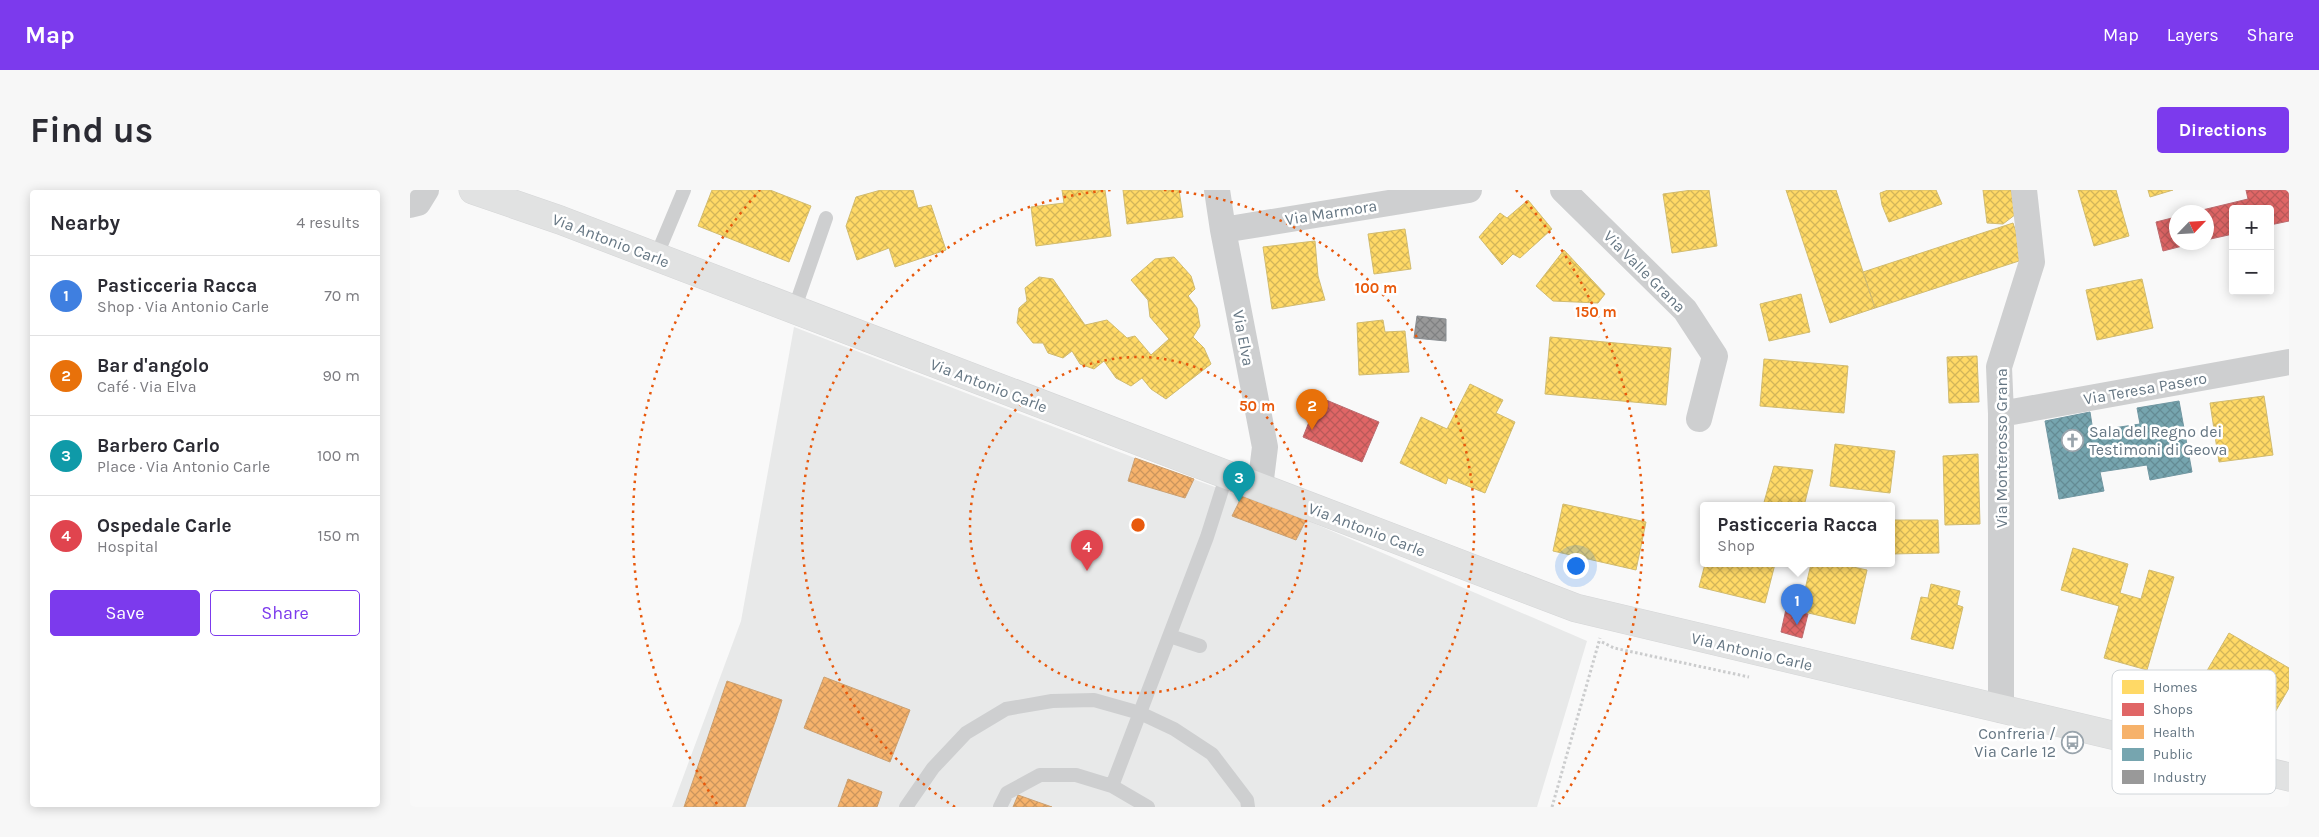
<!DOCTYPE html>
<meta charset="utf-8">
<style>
:root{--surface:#fff;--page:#f7f7f7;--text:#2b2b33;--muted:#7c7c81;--line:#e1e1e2;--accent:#7c3aed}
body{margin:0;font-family:Karla,sans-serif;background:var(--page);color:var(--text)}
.controls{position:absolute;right:15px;top:15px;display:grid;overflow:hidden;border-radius:5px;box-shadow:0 2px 12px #0003}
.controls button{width:45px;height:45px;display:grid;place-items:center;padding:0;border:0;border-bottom:1px solid var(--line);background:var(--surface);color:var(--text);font:25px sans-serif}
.compass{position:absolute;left:1759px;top:15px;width:45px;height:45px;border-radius:50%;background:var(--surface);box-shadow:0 2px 12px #0003;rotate:65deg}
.you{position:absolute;left:1165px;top:375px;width:18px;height:18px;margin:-12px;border:4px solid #fff;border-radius:50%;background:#1a73e8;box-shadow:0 0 0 8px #1a73e833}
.badge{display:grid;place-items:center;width:32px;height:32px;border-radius:50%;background:var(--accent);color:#fff;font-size:16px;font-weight:700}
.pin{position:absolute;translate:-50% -41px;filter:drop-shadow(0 1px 2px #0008)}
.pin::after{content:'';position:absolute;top:26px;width:18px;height:15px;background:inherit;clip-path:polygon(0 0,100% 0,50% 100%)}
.popup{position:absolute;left:1290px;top:312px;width:195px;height:65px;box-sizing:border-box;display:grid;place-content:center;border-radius:5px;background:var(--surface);filter:drop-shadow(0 1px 4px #0005);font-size:16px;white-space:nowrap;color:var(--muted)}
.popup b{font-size:19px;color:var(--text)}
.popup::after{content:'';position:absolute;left:50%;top:100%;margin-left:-10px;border:10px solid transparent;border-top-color:var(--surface)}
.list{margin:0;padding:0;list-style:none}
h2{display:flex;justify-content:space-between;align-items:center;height:65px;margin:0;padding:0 20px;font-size:21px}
h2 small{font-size:16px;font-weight:400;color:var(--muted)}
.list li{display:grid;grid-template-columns:32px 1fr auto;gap:15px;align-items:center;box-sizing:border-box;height:80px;padding:0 20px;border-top:1px solid var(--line)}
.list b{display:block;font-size:19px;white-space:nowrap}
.list p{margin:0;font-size:16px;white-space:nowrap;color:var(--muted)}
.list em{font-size:16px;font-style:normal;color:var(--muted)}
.actions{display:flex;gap:10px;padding:15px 20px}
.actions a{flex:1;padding:11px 0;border:1px solid var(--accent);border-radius:5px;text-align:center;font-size:18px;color:var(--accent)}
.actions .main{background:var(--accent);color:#fff}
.map{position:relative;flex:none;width:1879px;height:617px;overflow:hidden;border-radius:5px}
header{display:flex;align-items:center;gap:30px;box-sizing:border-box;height:70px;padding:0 25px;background:var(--accent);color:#fff}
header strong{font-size:24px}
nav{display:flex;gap:28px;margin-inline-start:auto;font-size:18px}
.intro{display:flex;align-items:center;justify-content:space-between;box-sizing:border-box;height:120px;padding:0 30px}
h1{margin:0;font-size:35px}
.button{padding:12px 22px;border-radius:5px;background:var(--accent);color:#fff;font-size:18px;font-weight:700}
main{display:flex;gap:30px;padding:0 30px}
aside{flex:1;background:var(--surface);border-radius:5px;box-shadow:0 2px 12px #0003}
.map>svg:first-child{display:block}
</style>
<header>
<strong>Map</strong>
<nav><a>Map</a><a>Layers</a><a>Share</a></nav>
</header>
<div class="intro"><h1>Find us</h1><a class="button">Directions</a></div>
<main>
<aside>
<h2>Nearby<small>4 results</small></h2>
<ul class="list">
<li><span class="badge" style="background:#3f7fe0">1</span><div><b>Pasticceria Racca</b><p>Shop · Via Antonio Carle</p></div><em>70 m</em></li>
<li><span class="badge" style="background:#e8710a">2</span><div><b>Bar d'angolo</b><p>Café · Via Elva</p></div><em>90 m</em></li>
<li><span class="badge" style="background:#0f9aa8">3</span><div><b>Barbero Carlo</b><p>Place · Via Antonio Carle</p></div><em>100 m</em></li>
<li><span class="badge" style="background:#e0444e">4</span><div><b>Ospedale Carle</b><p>Hospital</p></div><em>150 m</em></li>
</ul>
<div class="actions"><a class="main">Save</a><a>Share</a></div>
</aside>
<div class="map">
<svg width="1879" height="617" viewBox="0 0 1879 617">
<defs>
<pattern id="homes-cross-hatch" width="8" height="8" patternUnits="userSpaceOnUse" patternTransform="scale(1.25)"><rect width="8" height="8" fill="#ffd966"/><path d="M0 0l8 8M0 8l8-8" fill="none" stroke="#d2b559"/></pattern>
<pattern id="shops-cross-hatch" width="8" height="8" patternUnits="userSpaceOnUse" patternTransform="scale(1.25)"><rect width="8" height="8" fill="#e06666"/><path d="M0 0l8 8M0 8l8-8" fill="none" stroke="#b95959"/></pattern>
<pattern id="health-cross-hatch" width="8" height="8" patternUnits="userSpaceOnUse" patternTransform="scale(1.25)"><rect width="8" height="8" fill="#f6b26b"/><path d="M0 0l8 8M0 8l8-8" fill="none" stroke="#cb955d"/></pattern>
<pattern id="public-cross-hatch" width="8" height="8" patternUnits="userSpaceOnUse" patternTransform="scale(1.25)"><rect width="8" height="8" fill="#76a5af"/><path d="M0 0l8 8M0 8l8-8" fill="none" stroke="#648b94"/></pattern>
<pattern id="industry-cross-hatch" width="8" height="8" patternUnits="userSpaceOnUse" patternTransform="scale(1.25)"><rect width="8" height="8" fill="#999"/><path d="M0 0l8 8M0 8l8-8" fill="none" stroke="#808182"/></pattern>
</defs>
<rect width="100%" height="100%" fill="#f9f9f9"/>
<path fill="#e8e9e9" d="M384 137 725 268 896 330 1177 451 1127 617H262L331 431Z"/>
<path fill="url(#homes-cross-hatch)" stroke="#d1bb6f" d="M302 0H360L401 16 379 72 288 36Z
M471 0H503L508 18 521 15 536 60 485 77 479 58 447 70 436 36 446 7Z
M652 0H695L701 46 626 56 621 17 654 13Z
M713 0H769L773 27 717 34Z
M1282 0H1299L1307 56 1262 63 1253 4Z
M1376 0H1426L1465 118 1420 133Z
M1478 0H1526L1532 14 1479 32 1472 15 1470 3Z
M1573 0H1601L1606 24 1593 34 1577 33Z
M1668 0H1706L1719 46 1684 56Z
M1738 0H1763L1740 7Z
M1118 10 1142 39 1110 68 1103 64 1092 75 1069 47 1090 23 1097 28Z
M1603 33 1615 69 1465 118 1453 82Z
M995 39 1001 79 964 84 958 44Z
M905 51 908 86 915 110 862 119 853 57Z
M1154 60 1195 104 1188 113 1143 111 1126 96Z
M764 67 781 86 785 99 778 106 787 118 790 136 783 147 794 158 801 174 756 209 741 199 732 188 721 196 706 188 694 171 684 179 670 174 662 161 653 168 638 163 633 153H623L607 133 609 118 617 111 615 98 629 87 643 89 675 135 697 130 717 148 725 146 741 165 759 149 740 127 738 110 721 90 745 69Z
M1732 89 1743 138 1687 150 1676 100Z
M1391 104 1400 142 1359 151 1350 114Z
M973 130 975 142 995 141 999 182 949 185 947 133Z
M1140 147 1261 158 1256 215 1135 204Z
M1567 166 1569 212 1539 213 1537 167Z
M1354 169 1438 176 1434 223 1350 216Z
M1060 194 1093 210 1086 223 1105 232 1075 303 1038 288 1036 294 990 273 1011 227 1037 239Z
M1854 206 1863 265 1809 272 1800 213Z
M1425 254 1485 261 1480 303 1420 296Z
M1568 264 1570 334 1535 335 1533 266Z
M1364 276 1403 280 1394 316H1353Z
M1153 314 1236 332 1226 380 1143 361Z
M1481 330H1528L1529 363 1481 364Z
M1663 358 1718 374 1710 403 1731 409 1739 380 1764 387 1737 480 1694 468 1709 416 1651 400Z
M1295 374H1365L1355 413 1289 397Z
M1401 374H1429L1457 380 1445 434 1390 421Z
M1521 394 1550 401 1547 415 1553 417 1543 459 1501 449 1511 407 1518 408Z
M1819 443 1879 478V498L1860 531 1791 491Z"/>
<path fill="url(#shops-cross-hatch)" stroke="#bb6b6f" d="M1836 0H1879V31L1860 35V19H1823V44L1796 50V22H1784L1838 9Z
M1766 27V52H1788L1753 61 1746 32Z
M909 207 969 232 952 272 893 247Z
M1376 419 1398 424 1392 448 1371 442Z"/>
<path fill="url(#health-cross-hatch)" stroke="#caa072" d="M725 268 784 289 775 308 718 291Z
M832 306 896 330 886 350 822 326Z
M414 487 500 520 480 572 394 538Z
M317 491 372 510 366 529 335 617H274Z
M438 589 472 602 467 617H428Z
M608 605 642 617H603Z"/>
<path fill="url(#public-cross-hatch)" stroke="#7197a2" d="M1769 211 1782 282 1740 290 1737 275 1690 282 1694 301 1649 309 1635 231 1680 222 1683 241 1730 234 1727 218Z"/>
<path fill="url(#industry-cross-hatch)" stroke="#898e92" d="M1007 126 1036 129V151L1004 148Z"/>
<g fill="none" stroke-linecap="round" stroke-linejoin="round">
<defs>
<path id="secondary" d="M63 0 150 30 1166 418 1879 587"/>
</defs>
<use href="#secondary" stroke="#d5d6d7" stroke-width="29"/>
<path stroke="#cbcccd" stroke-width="3" stroke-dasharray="2.5 2.5" stroke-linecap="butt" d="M1192 452 1204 458 1339 487
M1142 617 1190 448"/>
<path stroke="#cecfd0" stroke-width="14" d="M246 67 274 0
M384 120 416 28
M760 446 790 456
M702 596 738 617
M496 617 523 578 556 543 596 519 642 511 684 510 730 523 764 539 802 564 837 610 838 617
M590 617 597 603 630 585H666L702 596 797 347 817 284"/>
<path stroke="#cecfd0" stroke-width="26" d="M807 0 813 40 855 257 850 297
M1153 0 1275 120 1305 166 1289 229
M0 15 8 13 16 0
M813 40 1059 0
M1591 224 1879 172
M1591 520V224L1589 177 1622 72 1614 0"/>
<use href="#secondary" stroke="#e1e2e2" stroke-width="28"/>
</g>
<g fill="none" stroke="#e8590c" stroke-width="2.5" stroke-dasharray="2.5 5">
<circle cx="728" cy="335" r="168"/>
<path d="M545 617A336 336 0 0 1 702 0M754 0A336 336 0 0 1 911 617"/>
<path d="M307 614A505 505 0 0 1 350 0M1106 0A505 505 0 0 1 1149 614"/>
</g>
<defs>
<symbol id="church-ring" viewBox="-11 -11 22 22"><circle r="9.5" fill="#fff" stroke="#99a4ac" stroke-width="1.5"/><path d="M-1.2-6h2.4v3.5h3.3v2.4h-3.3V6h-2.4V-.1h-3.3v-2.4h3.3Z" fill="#99a4ac"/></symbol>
<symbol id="bus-ring" viewBox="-11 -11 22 22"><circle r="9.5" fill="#fff" stroke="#99a4ac" stroke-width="1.5"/><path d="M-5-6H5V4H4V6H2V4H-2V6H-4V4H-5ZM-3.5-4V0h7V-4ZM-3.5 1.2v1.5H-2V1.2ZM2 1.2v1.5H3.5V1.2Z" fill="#99a4ac"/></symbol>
</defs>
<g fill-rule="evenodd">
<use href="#church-ring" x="1650" y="238" width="25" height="25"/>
<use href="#bus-ring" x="1650" y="540" width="25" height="25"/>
</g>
<g text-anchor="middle" stroke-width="5" stroke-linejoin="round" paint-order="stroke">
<g font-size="16" fill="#657683" stroke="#fff">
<text transform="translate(921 22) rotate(-9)" y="6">Via Marmora</text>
<text transform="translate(201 50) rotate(21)" y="6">Via Antonio Carle</text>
<text transform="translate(1235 81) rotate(45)" y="6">Via Valle Grana</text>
<text transform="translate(834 148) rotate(79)" y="6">Via Elva</text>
<text transform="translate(579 195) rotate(21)" y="6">Via Antonio Carle</text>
<text transform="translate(1735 198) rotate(-10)" y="6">Via Teresa Pasero</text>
<text transform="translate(1591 258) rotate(-90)" y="6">Via Monterosso Grana</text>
<text transform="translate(957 339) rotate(21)" y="6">Via Antonio Carle</text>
<text transform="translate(1342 461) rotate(13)" y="6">Via Antonio Carle</text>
</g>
<g font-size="16" fill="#657683" stroke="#fff" text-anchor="start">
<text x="1679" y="247">Sala del Regno dei<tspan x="1679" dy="18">Testimoni di Geova</tspan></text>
<text x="1646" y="549" text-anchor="end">Confreria /<tspan x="1646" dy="18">Via Carle 12</tspan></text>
</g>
</g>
<rect x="1702" y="480" width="164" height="124" rx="8" fill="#fff" stroke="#d1d6da" stroke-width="1"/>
<rect x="1712" y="490" width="22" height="14" fill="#ffd966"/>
<rect x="1712" y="513" width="22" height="13" fill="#e06666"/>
<rect x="1712" y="535" width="22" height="14" fill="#f6b26b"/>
<rect x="1712" y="558" width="22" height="13" fill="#76a5af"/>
<rect x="1712" y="580" width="22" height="14" fill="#999"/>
<g font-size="14" fill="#657683">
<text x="1743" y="502">Homes</text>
<text x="1743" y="524">Shops</text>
<text x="1743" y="547">Health</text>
<text x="1743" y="569">Public</text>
<text x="1743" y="592">Industry</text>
</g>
<circle cx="728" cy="335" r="8" fill="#e8590c" stroke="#fff" stroke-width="2.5"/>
<g font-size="15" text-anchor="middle" font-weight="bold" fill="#e8590c" stroke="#fff" stroke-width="5" stroke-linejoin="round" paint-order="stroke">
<text x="966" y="103">100 m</text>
<text x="1186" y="127">150 m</text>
<text x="847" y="221">50 m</text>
</g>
</svg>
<div class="controls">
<button>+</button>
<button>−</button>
</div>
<svg class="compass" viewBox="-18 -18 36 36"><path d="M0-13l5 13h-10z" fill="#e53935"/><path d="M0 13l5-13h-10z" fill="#7c7c81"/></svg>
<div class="you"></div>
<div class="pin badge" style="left:1387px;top:435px;background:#3f7fe0">1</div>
<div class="popup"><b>Pasticceria Racca</b>Shop</div>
<div class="pin badge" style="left:902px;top:240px;background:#e8710a">2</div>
<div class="pin badge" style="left:829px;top:312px;background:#0f9aa8">3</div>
<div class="pin badge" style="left:677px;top:381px;background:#e0444e">4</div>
</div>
</main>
